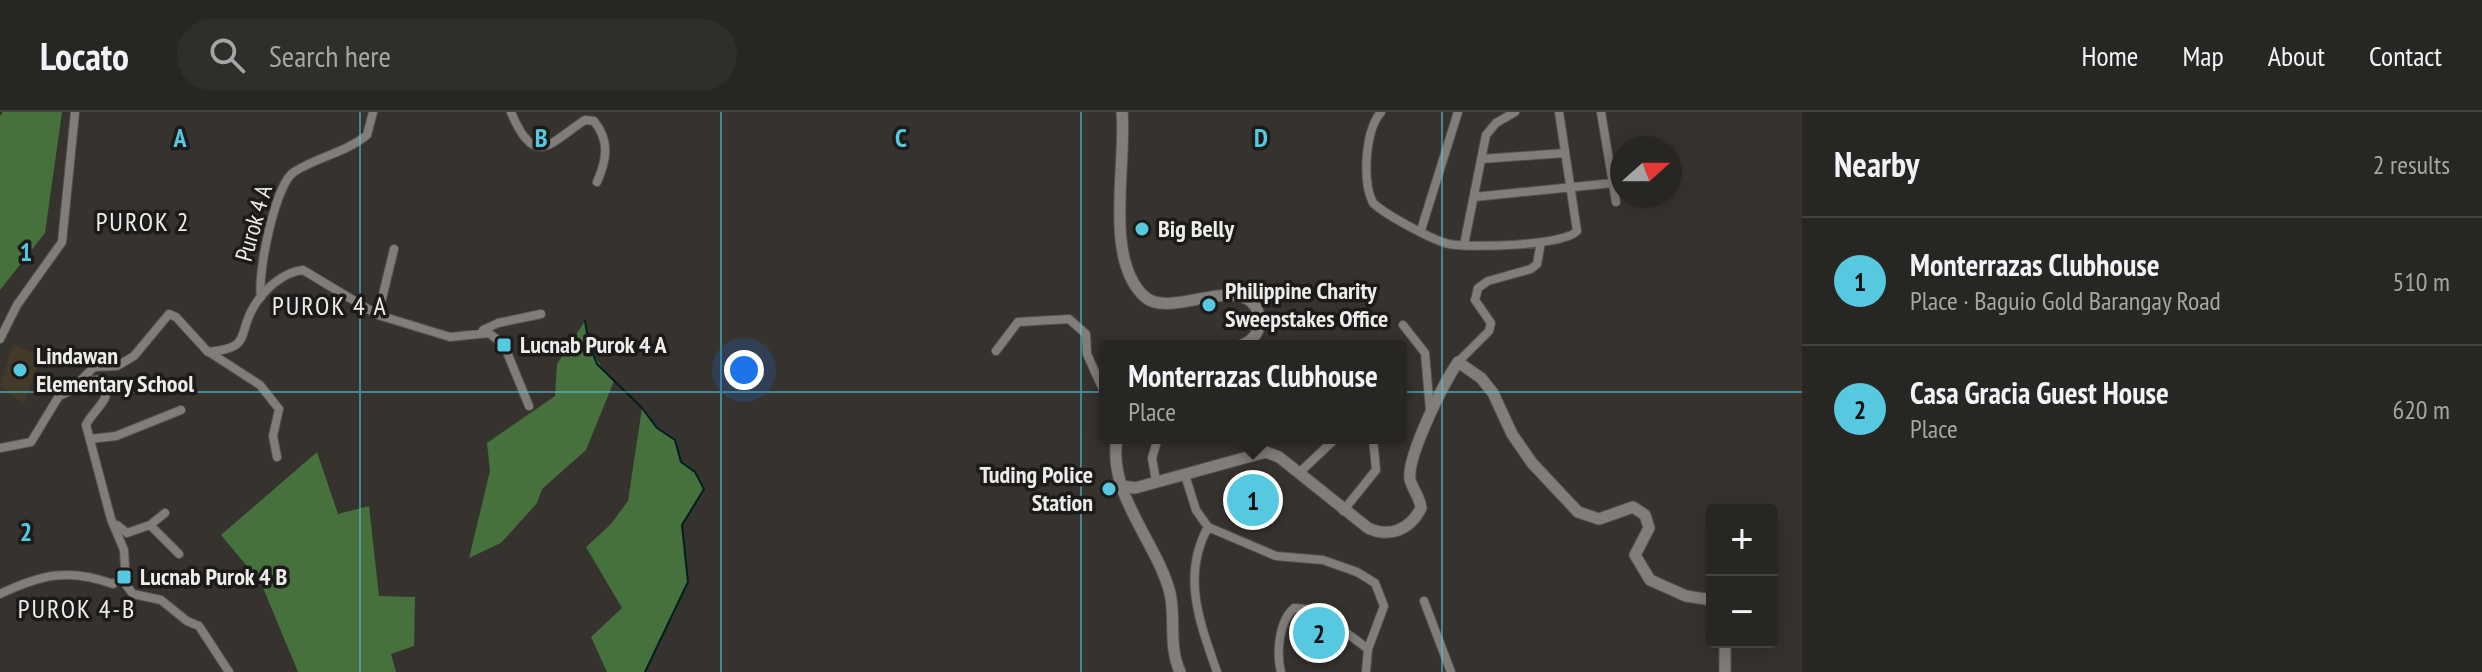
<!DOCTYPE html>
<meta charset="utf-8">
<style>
:root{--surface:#282623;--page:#302e2b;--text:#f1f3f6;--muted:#a5a5a6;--line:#444341;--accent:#56c9e1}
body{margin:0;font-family:"PT Sans Narrow",sans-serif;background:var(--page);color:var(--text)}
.controls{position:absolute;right:24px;bottom:24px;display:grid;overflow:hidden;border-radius:8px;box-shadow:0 4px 20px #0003}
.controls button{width:72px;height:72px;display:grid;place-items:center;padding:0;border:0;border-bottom:2px solid var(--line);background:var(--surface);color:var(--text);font:40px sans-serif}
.compass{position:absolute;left:1610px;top:24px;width:72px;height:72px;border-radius:50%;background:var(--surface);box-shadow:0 4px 20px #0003;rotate:69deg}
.you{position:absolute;left:744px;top:258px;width:28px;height:28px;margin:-20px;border:6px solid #fff;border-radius:50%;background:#1a73e8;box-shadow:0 0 0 12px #1a73e833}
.badge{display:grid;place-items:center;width:52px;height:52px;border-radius:50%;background:var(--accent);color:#111;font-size:26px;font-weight:700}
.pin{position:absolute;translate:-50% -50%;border:4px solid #fff;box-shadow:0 2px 8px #0006}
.popup{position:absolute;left:1099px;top:228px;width:308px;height:104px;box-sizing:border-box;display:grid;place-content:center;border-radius:8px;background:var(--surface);filter:drop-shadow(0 2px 6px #0005);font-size:26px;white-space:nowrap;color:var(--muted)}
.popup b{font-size:30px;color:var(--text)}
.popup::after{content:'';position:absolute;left:50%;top:100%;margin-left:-16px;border:16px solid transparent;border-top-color:var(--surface)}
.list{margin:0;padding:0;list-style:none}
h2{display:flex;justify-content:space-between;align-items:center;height:104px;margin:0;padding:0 32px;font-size:34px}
h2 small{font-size:26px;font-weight:400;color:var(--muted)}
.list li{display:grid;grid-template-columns:52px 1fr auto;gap:24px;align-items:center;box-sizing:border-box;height:128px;padding:0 32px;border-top:2px solid var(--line)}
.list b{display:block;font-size:30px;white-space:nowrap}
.list p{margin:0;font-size:26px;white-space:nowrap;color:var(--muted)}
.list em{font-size:26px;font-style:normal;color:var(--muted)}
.icon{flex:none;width:44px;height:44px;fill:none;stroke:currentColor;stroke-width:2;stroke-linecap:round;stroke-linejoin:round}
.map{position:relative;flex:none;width:1802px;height:560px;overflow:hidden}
header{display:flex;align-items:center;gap:48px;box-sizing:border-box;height:112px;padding:0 40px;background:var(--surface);border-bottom:2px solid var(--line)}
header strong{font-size:38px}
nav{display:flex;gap:44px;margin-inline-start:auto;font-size:28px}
.search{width:560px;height:72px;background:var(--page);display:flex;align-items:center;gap:20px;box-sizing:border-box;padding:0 28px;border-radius:44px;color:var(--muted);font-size:30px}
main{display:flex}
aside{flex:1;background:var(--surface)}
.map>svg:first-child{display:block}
</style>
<header>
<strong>Locato</strong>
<div class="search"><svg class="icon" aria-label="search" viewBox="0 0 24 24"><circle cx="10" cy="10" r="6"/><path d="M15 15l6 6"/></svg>Search here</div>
<nav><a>Home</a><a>Map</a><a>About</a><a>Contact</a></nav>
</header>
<main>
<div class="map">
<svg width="1802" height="560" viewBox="0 0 1802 560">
<rect width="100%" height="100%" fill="#36332f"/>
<path fill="#443a29" d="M13 232 41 245 24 292 0 274Z"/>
<path fill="#46703c" d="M3 0H62L45 121 0 178V4Z
M585 209C589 236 595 250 614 269L586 338 542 377 537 391 501 431 469 446 490 359 487 331 555 284 557 252Z
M642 296 657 316 675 328 681 350 695 360 704 377 682 413 688 470 645 560H607L591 525 622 496 586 435 611 412 628 389Z
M317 340 338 402 369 394 379 484 415 485 414 534 391 542 396 560H298L261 471 221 423Z"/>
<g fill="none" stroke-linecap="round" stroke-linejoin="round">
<path stroke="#001e1f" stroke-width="2" d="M585 209 589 232 597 252 642 296 657 316 675 328 681 350 695 360 704 377 682 413 688 470 645 560"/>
<defs>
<path id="street" d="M511 0C535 59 552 29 585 8L594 9C610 29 607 47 597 70
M1381 0C1365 19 1362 69 1373 91 1386 103 1432 128 1449 132 1470 136 1564 134 1577 119L1559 0
M1601 0 1616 90
M1481 47 1565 41
M1474 85 1613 71
M1421 118 1458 0
M1464 133 1486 23 1496 11 1515 0
M261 185C257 163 275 72 294 60 317 45 345 41 367 23L373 0
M378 203 394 137
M1403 213 1425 241 1430 298
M483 218 498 211 541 202
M0 227 17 193 62 130 75 0
M1294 234H1303
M996 239 1018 210 1069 207 1086 222 1087 242 1105 282
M209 240 260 273 279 297 273 324 277 345
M1458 250 1489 219 1491 211 1475 188 1478 176 1488 169 1531 157 1537 152 1541 130
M80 270 103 267C115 287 94 296 86 313L111 407 124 438 126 473 133 482 161 488 187 509 199 514 229 560
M1105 283V304
M90 327 116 324 181 298
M0 336 31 330 59 284 70 279 94 255 117 254 134 244 169 202 176 205 208 240C252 236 237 224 253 196 263 178 283 160 303 158L378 203 450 225 489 221 504 233 529 294
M1299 361 1336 326
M1185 363 1196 398 1208 415 1276 444 1323 448 1357 460 1375 471 1384 494 1368 537 1366 560
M1156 369 1152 346 1158 326
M1343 399 1376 358 1373 326
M117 413 127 421 150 413 179 442
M150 413 165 401
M1208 415C1181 464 1200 511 1217 560
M0 482C42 462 70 456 113 472L124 465
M1424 489 1451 560
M1281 560C1276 541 1279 509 1294 496L1316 498 1368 537"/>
<path id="secondary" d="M1122 0C1127 51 1103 148 1145 185 1171 208 1244 159 1258 200 1260 206 1261 213 1258 218 1255 226 1248 231 1240 234
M1117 326C1107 382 1157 430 1170 481 1176 508 1168 533 1180 560
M1123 374 1135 376 1266 340 1279 345 1368 416C1389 426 1410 418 1421 396 1420 385 1412 377 1410 367 1407 343 1444 271 1458 250L1481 266 1493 281 1512 322 1532 351 1578 400 1599 407 1633 395 1645 403 1649 416 1635 443 1650 468 1686 484 1712 488
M1725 530V560"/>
</defs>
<use href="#street" stroke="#54514f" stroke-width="10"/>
<use href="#secondary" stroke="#54514f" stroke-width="13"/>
<use href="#street" stroke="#817d79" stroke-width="8"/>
<use href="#secondary" stroke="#817d79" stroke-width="11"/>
</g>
<path fill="none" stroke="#56c9e1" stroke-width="2" stroke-opacity="0.55" d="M360 0V560M721 0V560M1081 0V560M1442 0V560M0 280H1802"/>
<g fill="#56c9e1" stroke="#1c1b19" stroke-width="3">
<circle cx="1142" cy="117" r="8"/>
<circle cx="1209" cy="193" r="8"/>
<rect x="496" y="225" width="16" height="16" rx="4"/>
<circle cx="20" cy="258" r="8"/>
<circle cx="1109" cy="377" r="8"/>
<rect x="116" y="457" width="16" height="16" rx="4"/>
</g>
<g text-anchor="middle" stroke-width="7" stroke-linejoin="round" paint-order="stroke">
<g font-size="24" fill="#eeecea" stroke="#1c1b19">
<text transform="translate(254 111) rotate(-74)" y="8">Purok 4 A</text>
</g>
<g font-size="24" font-weight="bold" fill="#eeecea" stroke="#1c1b19" text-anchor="start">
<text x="1158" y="125">Big Belly</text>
<text x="1225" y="187">Philippine Charity<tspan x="1225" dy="28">Sweepstakes Office</tspan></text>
<text x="520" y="241">Lucnab Purok 4 A</text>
<text x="36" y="252">Lindawan<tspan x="36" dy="28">Elementary School</tspan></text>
<text x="1093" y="371" text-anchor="end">Tuding Police<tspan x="1093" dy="28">Station</tspan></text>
<text x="140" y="473">Lucnab Purok 4 B</text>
</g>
<g font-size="26" letter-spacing="2" fill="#eeecea" stroke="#1c1b19">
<text x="143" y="119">PUROK 2</text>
<text x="330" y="203">PUROK 4 A</text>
<text x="77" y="506">PUROK 4-B</text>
</g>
</g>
<g font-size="26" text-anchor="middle" font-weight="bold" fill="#56c9e1" stroke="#1c1b19" stroke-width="7" stroke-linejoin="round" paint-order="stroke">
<text x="180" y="35">A</text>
<text x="541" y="35">B</text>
<text x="901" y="35">C</text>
<text x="1261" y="35">D</text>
<text x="26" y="149">1</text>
<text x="26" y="429">2</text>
</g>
</svg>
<div class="controls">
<button>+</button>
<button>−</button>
</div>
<svg class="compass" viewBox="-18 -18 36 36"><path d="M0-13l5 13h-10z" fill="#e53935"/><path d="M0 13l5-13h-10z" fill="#a5a5a6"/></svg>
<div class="you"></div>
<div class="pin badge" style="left:1253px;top:388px">1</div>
<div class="popup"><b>Monterrazas Clubhouse</b>Place</div>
<div class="pin badge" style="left:1319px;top:521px">2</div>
</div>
<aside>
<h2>Nearby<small>2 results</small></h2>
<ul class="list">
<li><span class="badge">1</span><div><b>Monterrazas Clubhouse</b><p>Place · Baguio Gold Barangay Road</p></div><em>510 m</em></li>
<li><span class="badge">2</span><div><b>Casa Gracia Guest House</b><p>Place</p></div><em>620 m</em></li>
</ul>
</aside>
</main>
